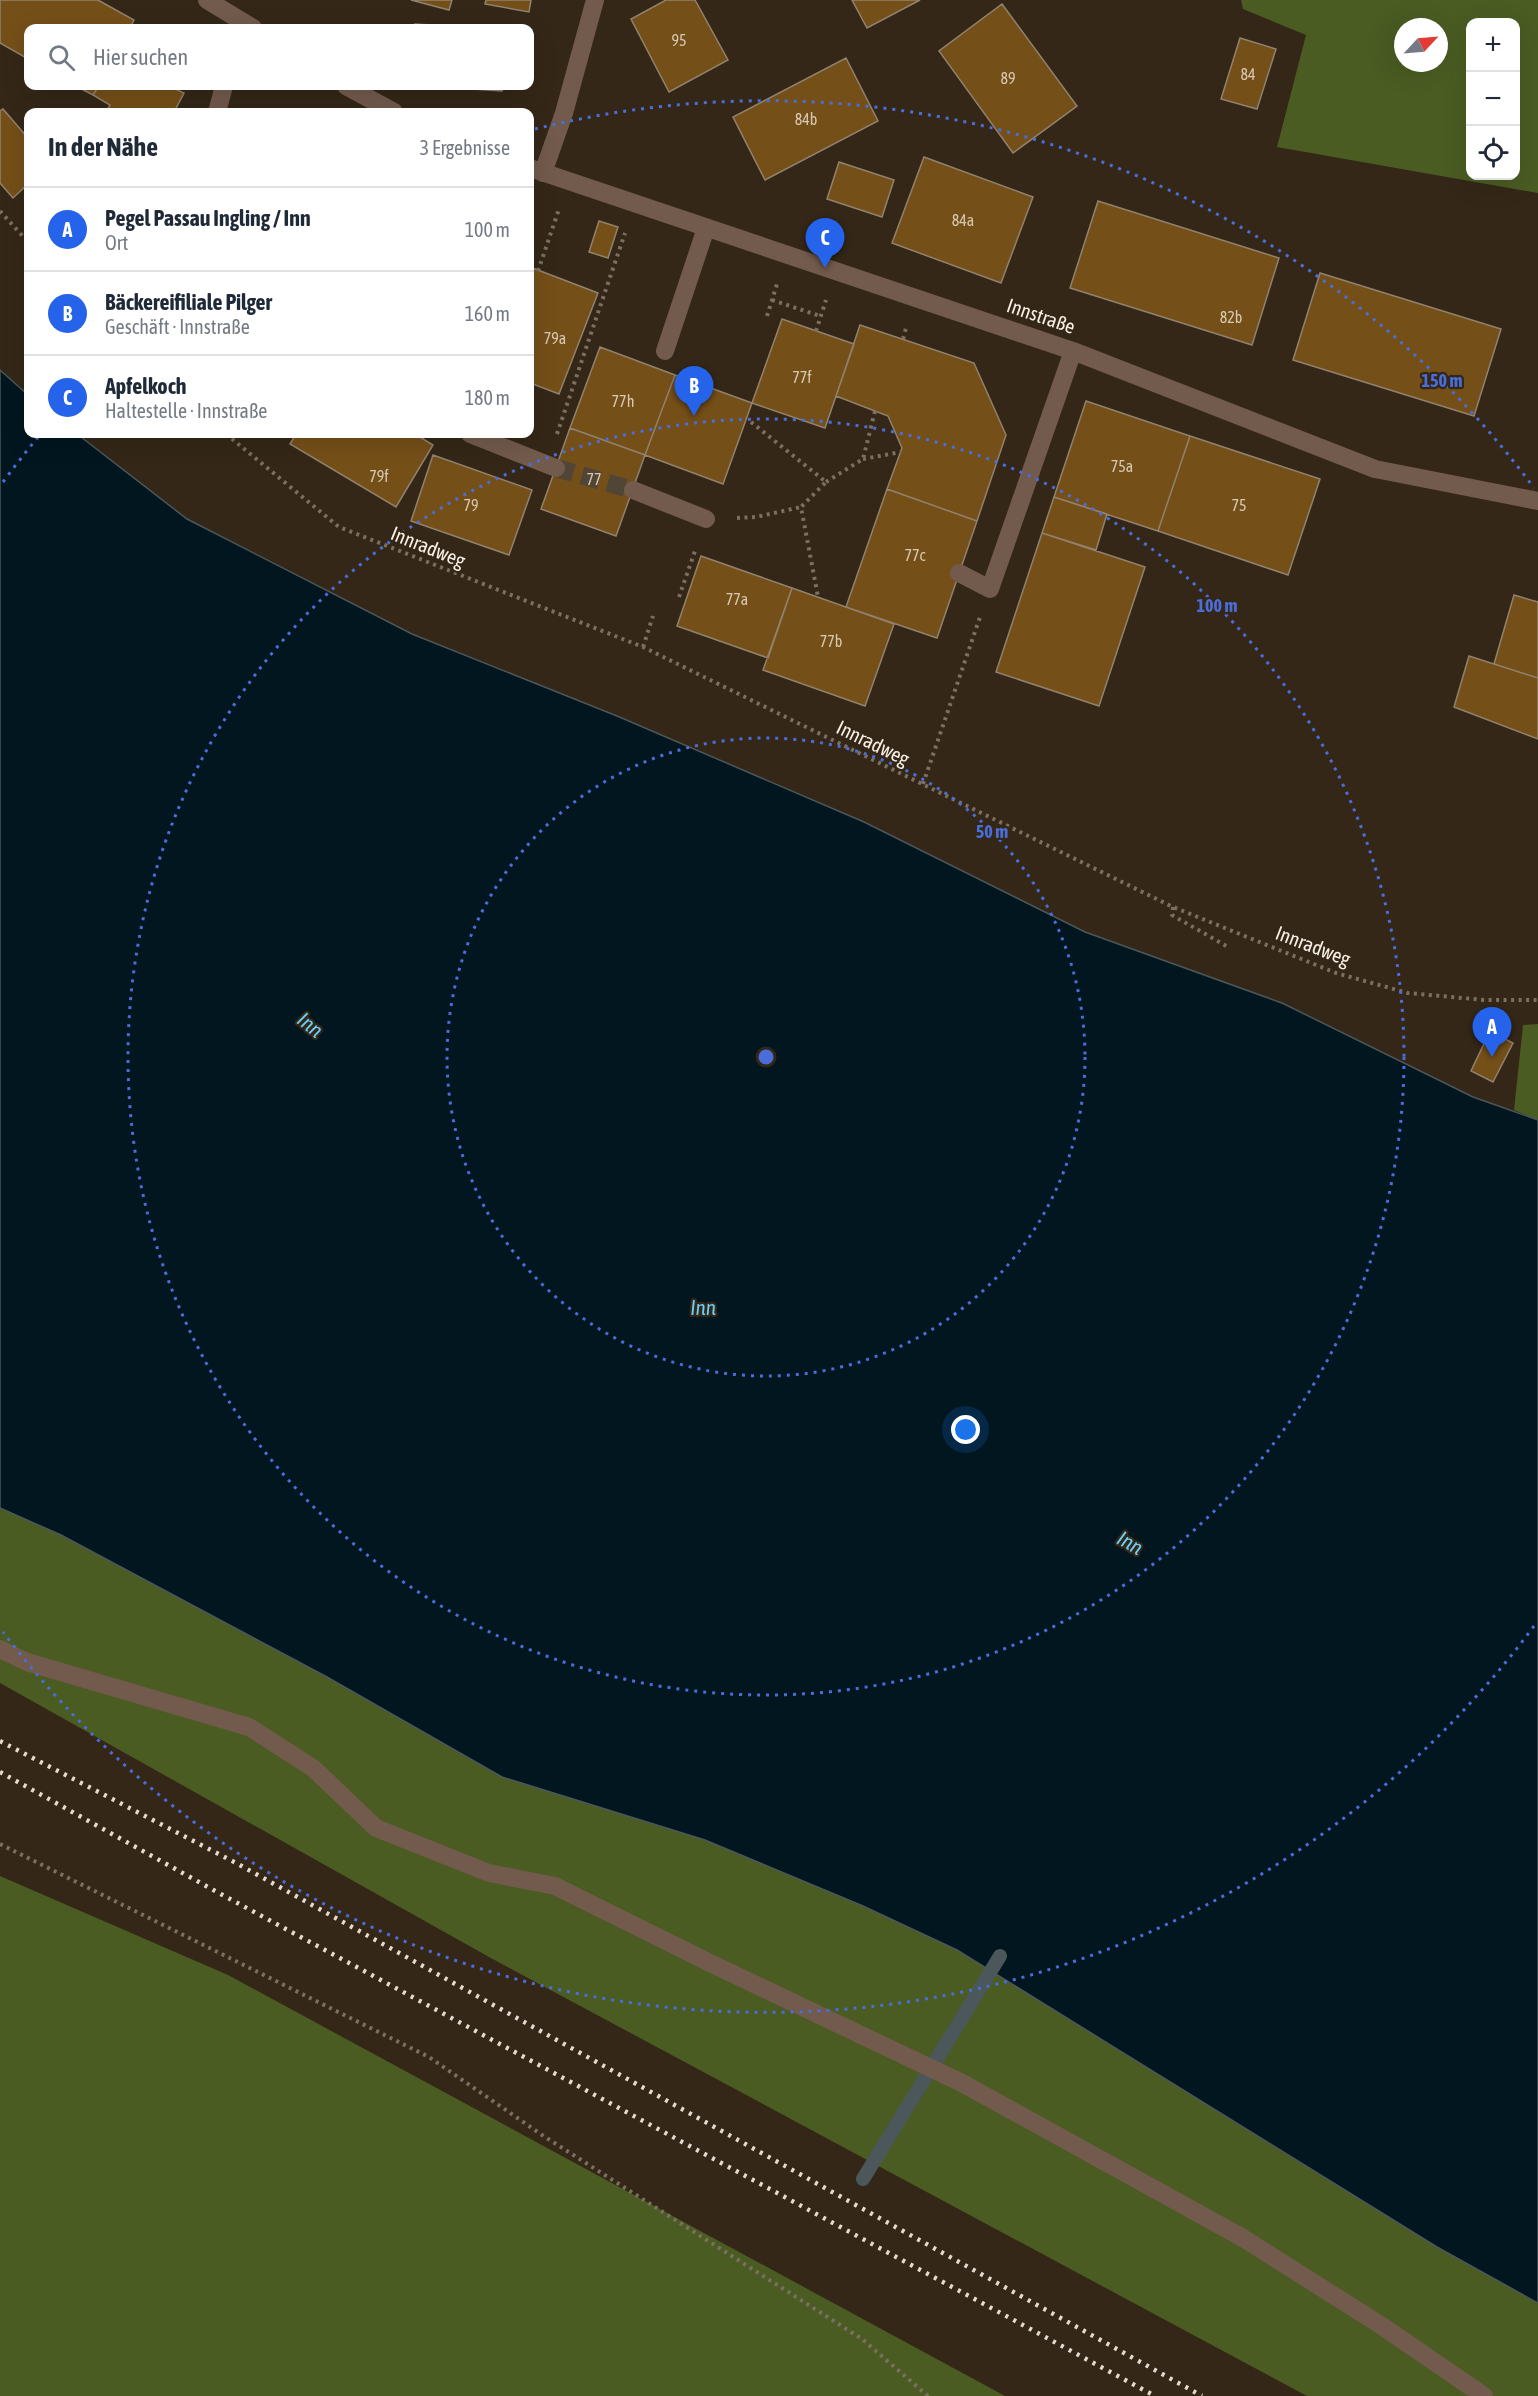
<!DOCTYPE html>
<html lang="de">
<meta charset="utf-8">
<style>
:root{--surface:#fff;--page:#f6f6f7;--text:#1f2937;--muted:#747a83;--line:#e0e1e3;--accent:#2563eb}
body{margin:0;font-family:"Asap Condensed",sans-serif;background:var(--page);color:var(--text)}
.controls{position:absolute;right:18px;top:18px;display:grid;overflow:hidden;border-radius:12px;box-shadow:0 6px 24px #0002}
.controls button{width:54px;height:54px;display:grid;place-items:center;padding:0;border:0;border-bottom:2px solid var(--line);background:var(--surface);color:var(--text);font:30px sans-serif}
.compass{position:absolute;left:1394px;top:18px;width:54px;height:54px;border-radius:50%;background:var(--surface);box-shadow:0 6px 24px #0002;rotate:64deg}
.you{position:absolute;left:966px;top:1430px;width:21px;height:21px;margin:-15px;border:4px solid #fff;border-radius:50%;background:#1a73e8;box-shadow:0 0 0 9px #1a73e833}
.badge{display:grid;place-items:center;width:39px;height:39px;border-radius:50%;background:var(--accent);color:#fff;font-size:20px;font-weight:700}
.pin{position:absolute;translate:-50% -50px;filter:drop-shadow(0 2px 3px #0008)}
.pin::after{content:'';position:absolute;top:32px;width:21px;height:18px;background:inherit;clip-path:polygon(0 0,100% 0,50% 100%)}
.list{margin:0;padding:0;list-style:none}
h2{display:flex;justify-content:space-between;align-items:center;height:78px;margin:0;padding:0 24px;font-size:26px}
h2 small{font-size:20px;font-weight:400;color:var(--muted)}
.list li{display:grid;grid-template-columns:39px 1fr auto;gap:18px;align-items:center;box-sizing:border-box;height:84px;padding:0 24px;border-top:2px solid var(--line)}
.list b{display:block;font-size:22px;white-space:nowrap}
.list p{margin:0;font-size:20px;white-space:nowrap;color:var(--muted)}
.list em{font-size:20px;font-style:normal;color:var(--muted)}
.icon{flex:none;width:33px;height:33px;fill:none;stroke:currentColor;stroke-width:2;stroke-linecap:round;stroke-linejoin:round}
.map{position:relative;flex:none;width:1538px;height:2396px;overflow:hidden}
.search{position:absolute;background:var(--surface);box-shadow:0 6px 24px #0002;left:24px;top:24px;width:510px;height:66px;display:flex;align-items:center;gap:15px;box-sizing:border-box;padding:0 21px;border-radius:12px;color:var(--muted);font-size:22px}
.panel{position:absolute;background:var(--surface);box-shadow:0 6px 24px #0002;left:24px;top:108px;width:510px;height:330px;border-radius:12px}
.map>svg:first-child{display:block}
</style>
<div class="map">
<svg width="1538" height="2396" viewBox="0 0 1538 2396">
<rect width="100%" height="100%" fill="#342717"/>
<path fill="#4a5c22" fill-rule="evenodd" d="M1241 0H1538V193L1277 147 1306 35 1243 9ZM1470 22H1516V176H1470ZM1403 27H1439V63H1403Z
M1538 1024V1120L1514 1110 1523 1025Z
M0 1508 61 1535 327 1677 502 1777 705 1840 863 1906 957 1950 1437 2247 1538 2303V2396H1307L489 1957 0 1683Z
M0 1876 228 1975 1005 2396H0Z"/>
<path fill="#01161f" stroke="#4b575a" stroke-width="1.5" d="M0 370 28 395V434H77L187 519 412 634 617 716 864 822 1085 932 1282 1003 1473 1097 1538 1120V2303L1437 2247 957 1950 863 1906 705 1840 502 1777 327 1677 61 1535 0 1508Z"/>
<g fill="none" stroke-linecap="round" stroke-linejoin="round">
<path stroke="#4b575a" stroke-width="14" d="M863 2179 1000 1956"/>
</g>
<path fill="#754f18" stroke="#91826f" stroke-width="1.5" d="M0 0H98L134 20 130 28H28V59L0 43Z
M411 0H452L449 10Z
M486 0H531L529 12 485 4Z
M666 0H695L728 60 669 92 631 19Z
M852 0H920L867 28Z
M1002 4 1077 106 1013 153 939 51Z
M415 24 479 28H415Z
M1240 38 1276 49 1257 109 1221 99Z
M846 58 878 121 765 180 733 117Z
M76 86H99L93 95Z
M99 86H169L184 93 174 112H106L110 105 93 95Z
M426 86H502V91Z
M3 109 28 138V184L13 198 0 183V111Z
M924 157 1033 197 1001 283 892 243Z
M839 162 894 180 882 217 827 199Z
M1098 201 1279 258 1252 345 1070 288Z
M599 221 618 227 608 258 589 252Z
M530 267 598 293 559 394 530 383Z
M1320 273 1501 329 1474 416 1293 360Z
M782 319 854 344 825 428 752 403Z
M860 325 974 363 1006 435 977 521 887 489 902 448 888 416 836 396Z
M600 347 675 375 645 455 570 428Z
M675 375 752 403 723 484 645 455Z
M1086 401 1190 436 1158 531 1054 497Z
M570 428 645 455 616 536 541 509Z
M296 434H415L433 445 396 507 290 444Z
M1190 436 1320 479 1288 575 1158 531Z
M433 455 532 490 509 555 411 521Z
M887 489 977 521 937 638 846 607Z
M1054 497 1107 514 1096 550 1042 533Z
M1042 533 1145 567 1099 706 996 672Z
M701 556 792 588 768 658 677 626Z
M792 588 894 624 865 706 763 670Z
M1514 595 1538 602V678L1494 664Z
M1469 656 1538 678V739L1454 707Z
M1490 1031 1513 1043 1493 1082 1471 1071Z"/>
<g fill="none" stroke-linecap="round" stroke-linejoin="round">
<path stroke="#514536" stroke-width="18" stroke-dasharray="18 9" stroke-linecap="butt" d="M556 468 633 490"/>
<path stroke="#7a6f61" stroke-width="4" stroke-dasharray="3 4.5" stroke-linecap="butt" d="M0 211 28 242
M538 271 559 209
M772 300 820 316
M767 316 777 284
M816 331 826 300
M903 339 906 328
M751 422 826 482 801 507 818 597
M226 434 339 527 643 647 1173 907 1336 973 1408 993 1484 1000H1538
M557 434 625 233
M863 459 901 452
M826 482 863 459 875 411
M737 518 756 517 801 507
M679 597 696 548
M643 647 653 616
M923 784 980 617
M1173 907 1172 915 1228 947
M0 1844 429 2057 542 2135 862 2339 928 2396"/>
<path stroke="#725a4c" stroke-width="18" d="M207 0 253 28
M346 86 394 112
M217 112 224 86
M530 168 1073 351 1375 469 1538 501
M543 173 564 113 595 0
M665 351 706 228
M470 434 556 468
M633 490 706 519
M959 573 990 589 1073 351
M0 1649 27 1662 249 1727 313 1768 376 1828 489 1873 555 1886 710 1963 962 2083 1243 2238 1382 2326 1484 2396"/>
<path stroke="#e4dbd0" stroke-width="4.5" stroke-dasharray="3 6" stroke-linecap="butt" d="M0 1741 236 1863 1202 2396
M0 1772 217 1892 1155 2396"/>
</g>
<g fill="none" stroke="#496edb" stroke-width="3" stroke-dasharray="3 6">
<circle cx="766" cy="1057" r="319"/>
<circle cx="766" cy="1057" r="638"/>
<path d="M1534 1626A956 956 0 0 1 3 1632M3 482A956 956 0 0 1 39 436M535 129A956 956 0 0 1 1534 488"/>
</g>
<g text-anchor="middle" stroke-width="4.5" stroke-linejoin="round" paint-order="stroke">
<g font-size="16" fill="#d7c8b2">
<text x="679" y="46">95</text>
<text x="1248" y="80">84</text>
<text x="1008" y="84">89</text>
<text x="806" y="125">84b</text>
<text x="963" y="226">84a</text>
<text x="1231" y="323">82b</text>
<text x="555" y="344">79a</text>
<text x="802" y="383">77f</text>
<text x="623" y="407">77h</text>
<text x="1122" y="472">75a</text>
<text x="379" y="482">79f</text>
<text x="594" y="485">77</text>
<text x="471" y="511">79</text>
<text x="1239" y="511">75</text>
<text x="915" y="561">77c</text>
<text x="737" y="605">77a</text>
<text x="831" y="647">77b</text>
</g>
<g font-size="20" fill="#f8f0e5" stroke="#342717">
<text transform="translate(1041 316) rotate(19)" y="7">Innstraße</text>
<text transform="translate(428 547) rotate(22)" y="7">Innradweg</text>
<text transform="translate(873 743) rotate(26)" y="7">Innradweg</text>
<text transform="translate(1313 946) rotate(21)" y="7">Innradweg</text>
</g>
<g font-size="21" font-style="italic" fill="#68d0fd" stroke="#342717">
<text transform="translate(310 1025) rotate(39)" y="7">Inn</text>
<text x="703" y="1315">Inn</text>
<text transform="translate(1130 1543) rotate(30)" y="7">Inn</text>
</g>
</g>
<circle cx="766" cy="1057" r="9" fill="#496edb" stroke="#342717" stroke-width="3"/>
<g font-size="18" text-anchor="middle" font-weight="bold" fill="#496edb" stroke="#342717" stroke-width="4.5" stroke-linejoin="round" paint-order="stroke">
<text x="1442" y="387">150 m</text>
<text x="1217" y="612">100 m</text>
<text x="992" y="838">50 m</text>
</g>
</svg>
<div class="controls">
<button>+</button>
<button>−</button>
<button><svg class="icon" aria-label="locate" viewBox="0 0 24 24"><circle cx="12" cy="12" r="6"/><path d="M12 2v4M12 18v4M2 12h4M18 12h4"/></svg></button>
</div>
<svg class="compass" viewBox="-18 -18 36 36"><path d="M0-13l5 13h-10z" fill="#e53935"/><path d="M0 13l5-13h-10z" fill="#747a83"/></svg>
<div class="you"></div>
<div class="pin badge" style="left:1492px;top:1057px">A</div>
<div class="pin badge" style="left:694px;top:416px">B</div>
<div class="pin badge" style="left:825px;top:268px">C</div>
<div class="search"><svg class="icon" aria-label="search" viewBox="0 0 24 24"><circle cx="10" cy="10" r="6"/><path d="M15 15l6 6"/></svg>Hier suchen</div>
<section class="panel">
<h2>In der Nähe<small>3 Ergebnisse</small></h2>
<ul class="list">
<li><span class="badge">A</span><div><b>Pegel Passau Ingling / Inn</b><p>Ort</p></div><em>100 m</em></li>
<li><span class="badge">B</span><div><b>Bäckereifiliale Pilger</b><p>Geschäft · Innstraße</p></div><em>160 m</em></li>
<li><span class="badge">C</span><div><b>Apfelkoch</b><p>Haltestelle · Innstraße</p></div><em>180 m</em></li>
</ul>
</section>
</div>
